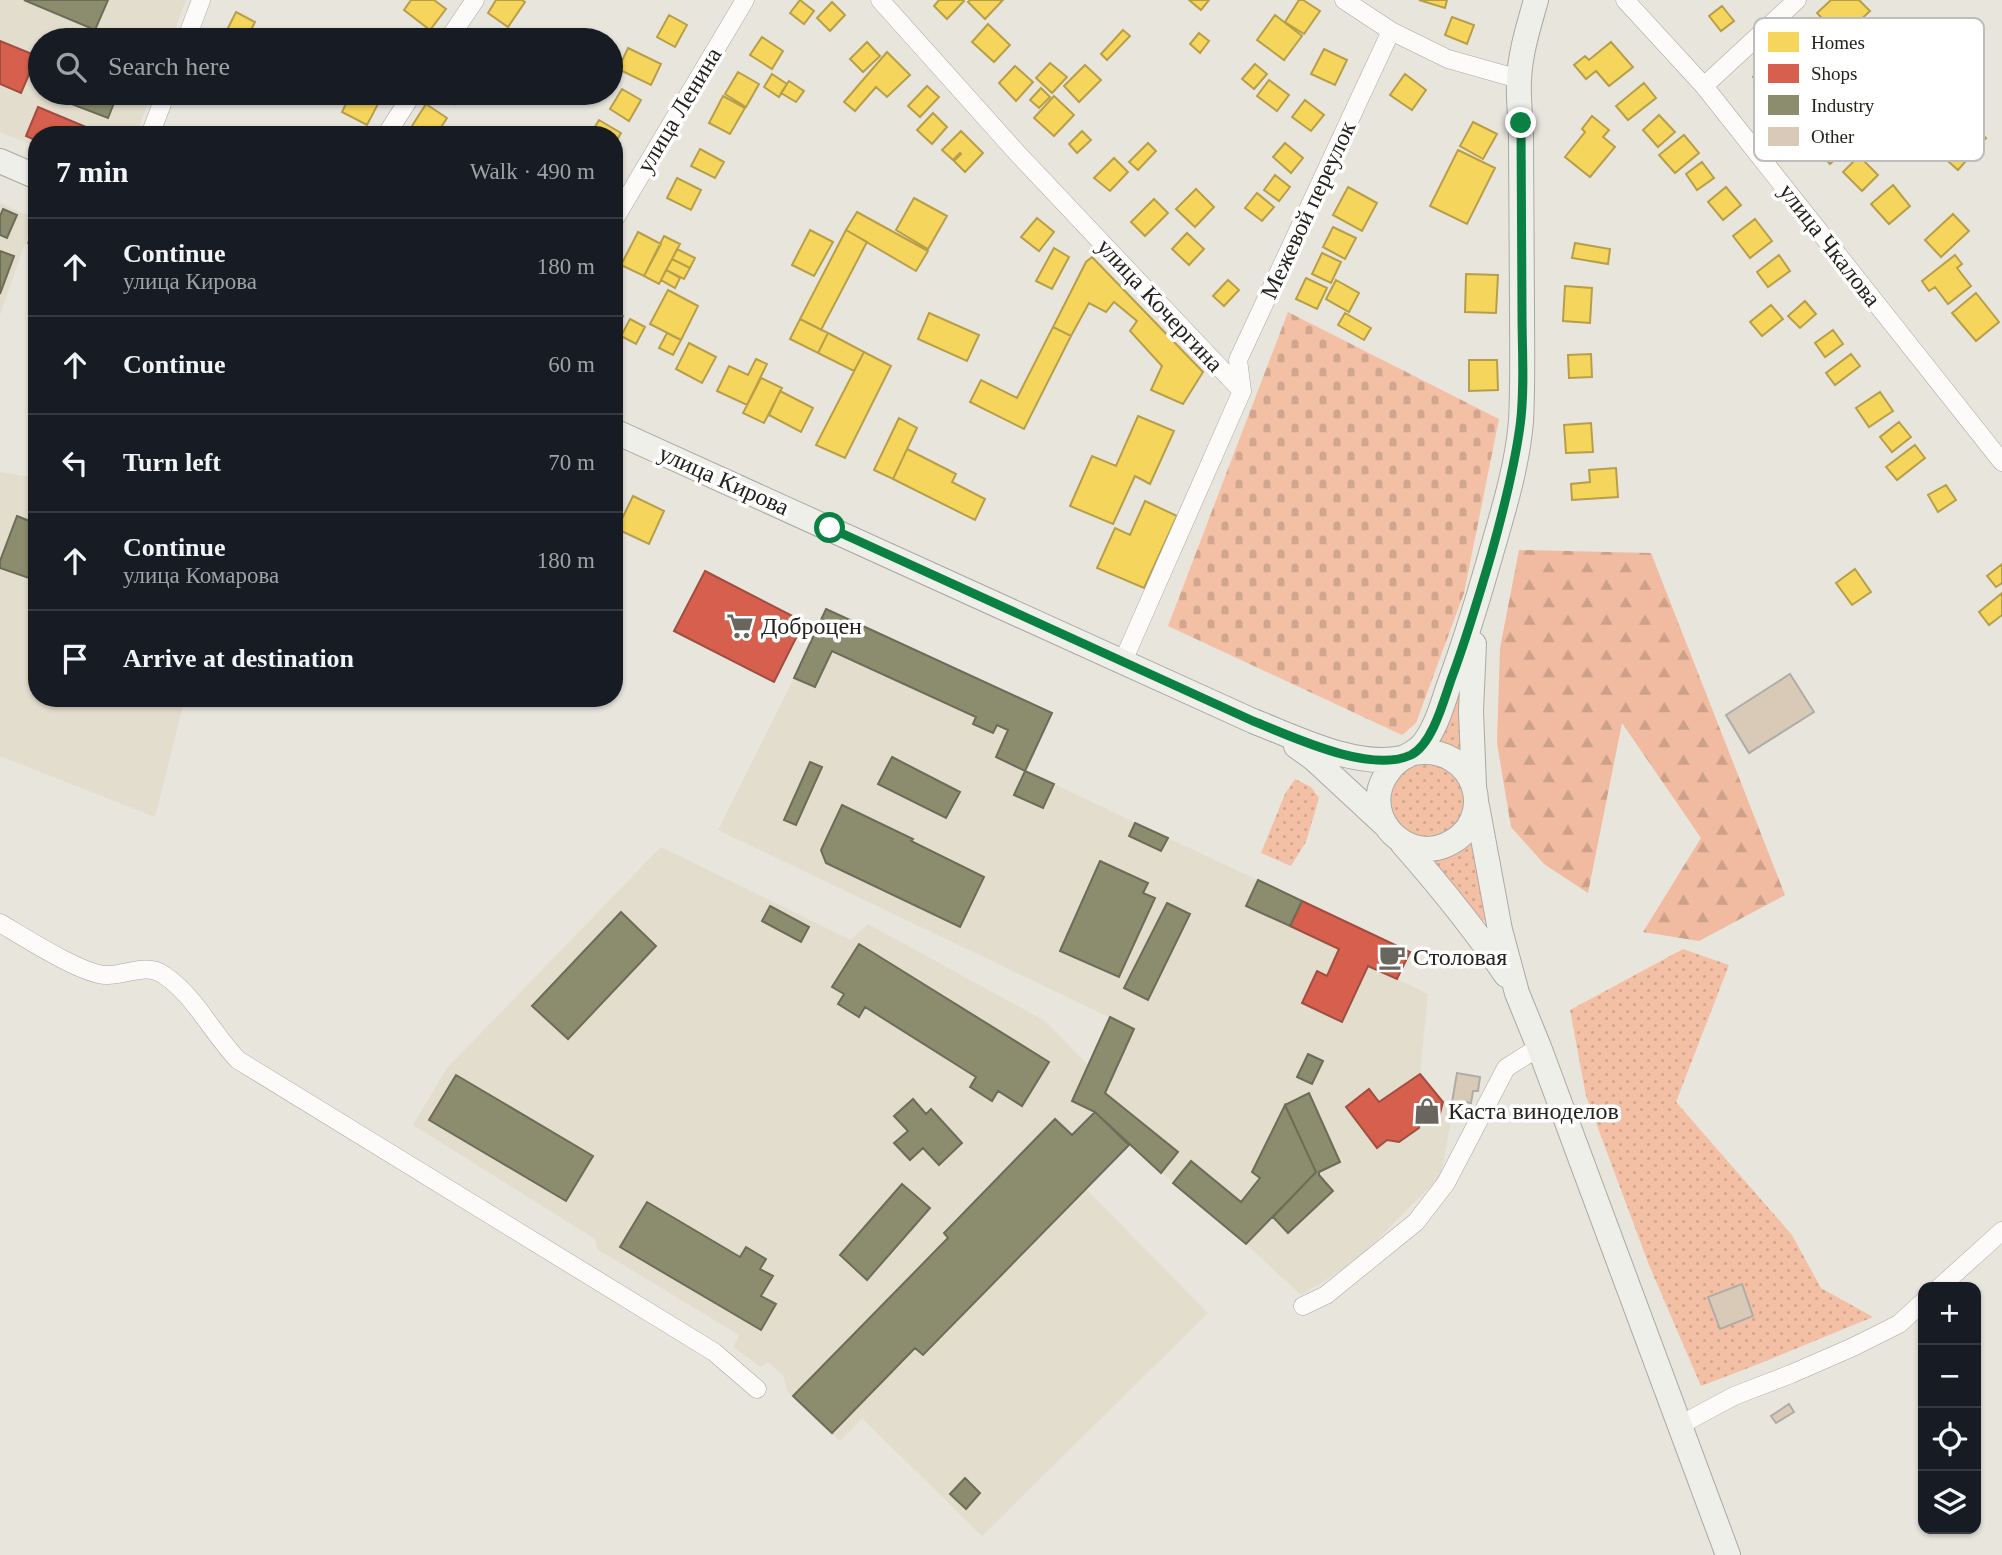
<!DOCTYPE html>
<meta charset="utf-8">
<style>
:root{--surface:#171b24;--page:#242831;--text:#f1f3f6;--muted:#9ea1a6;--line:#363941}
body{margin:0;font-family:"Times New Roman",serif;background:var(--page);color:var(--text)}
.controls{position:absolute;right:21px;bottom:21px;display:grid;overflow:hidden;border-radius:14px;box-shadow:0 2px 5px #0004}
.controls button{width:63px;height:63px;display:grid;place-items:center;padding:0;border:0;border-bottom:2px solid var(--line);background:var(--surface);color:var(--text);font:35px sans-serif}
.stop{position:absolute;width:21px;height:21px;margin:-16px;border:5px solid #0b8043;border-radius:50%;background:#fff}
.stop.end{background:#0b8043;border-color:#fff;box-shadow:0 2px 7px #0008}
.list{margin:0;padding:0;list-style:none}
h2{display:flex;justify-content:space-between;align-items:center;height:91px;margin:0;padding:0 28px;font-size:30px}
h2 small{font-size:23px;font-weight:400;color:var(--muted)}
.list li{display:grid;grid-template-columns:46px 1fr auto;gap:21px;align-items:center;box-sizing:border-box;height:98px;padding:0 28px;border-top:2px solid var(--line)}
.list b{display:block;font-size:26px;white-space:nowrap}
.list p{margin:0;font-size:23px;white-space:nowrap;color:var(--muted)}
.list em{font-size:23px;font-style:normal;color:var(--muted)}
.icon{flex:none;width:38px;height:38px;fill:none;stroke:currentColor;stroke-width:2;stroke-linecap:round;stroke-linejoin:round}
.map{position:relative;flex:none;width:2002px;height:1555px;overflow:hidden}
.search{position:absolute;background:var(--surface);box-shadow:0 2px 5px #0004;left:28px;top:28px;width:595px;height:77px;display:flex;align-items:center;gap:18px;box-sizing:border-box;padding:0 24px;border-radius:38px;color:var(--muted);font-size:26px}
.panel{position:absolute;background:var(--surface);box-shadow:0 2px 5px #0004;left:28px;top:126px;width:595px;height:581px;border-radius:28px}
.map>svg:first-child{display:block}
</style>
<div class="map">
<svg width="2002" height="1555" viewBox="0 0 2002 1555">
<defs>
<pattern id="grass-dots" width="8" height="8" patternUnits="userSpaceOnUse" patternTransform="scale(1.75)"><rect width="8" height="8" fill="#f4c0a5"/><path d="M2 2h.1M6 6h.1" fill="none" stroke="#d1a58e" stroke-width="1.8" stroke-linecap="round"/></pattern>
<pattern id="forest-firs" width="22" height="20" patternUnits="userSpaceOnUse" patternTransform="scale(1.75)"><rect width="22" height="20" fill="#f0bba0"/><path d="M5 1l3.5 6h-7zM16 11l3.5 6h-7z" fill="#cea089"/></pattern>
<pattern id="cemetery-stones" width="16" height="16" patternUnits="userSpaceOnUse" patternTransform="scale(1.75)"><rect width="16" height="16" fill="#f4c0a5"/><path d="M2 7V4a2 2 0 0 1 4 0v3zM10 15v-3a2 2 0 0 1 4 0v3z" fill="#d1a58e"/></pattern>
</defs>
<rect width="100%" height="100%" fill="#e8e5dd"/>
<path fill="#e2ddcd" d="M0 0H186L171 40H40V93H152L136 135H37V147L0 132Z
M0 203 34 218 0 315Z
M0 472 37 478V698H185L155 817 0 756Z
M826 609 1052 713 1026 771 1410 952 1397 979 1428 994 1420 1074 1452 1114 1441 1176 1355 1262 1301 1295 1246 1244 1129 1145 1086 1189 1208 1313 982 1536 862 1418 840 1441 788 1392 783 1375 776 1369 768 1362 761 1367 733 1347 739 1335 597 1249 595 1239 413 1125 447 1068 661 847 851 940 868 924 1045 1021 1088 1065 1109 1017 718 830 794 678Z"/>
<path fill="url(#grass-dots)" d="M1462 687 1466 762 1431 744Z
M1390 800a37 37 0 1 1 74 0a37 37 0 1 1-74 0Z
M1295 779 1311 787 1319 798 1306 842 1291 866 1261 853 1285 794Z
M1470 838 1488 922 1482 920 1430 856Z
M1683 949 1729 965 1676 1102 1792 1235 1821 1288 1873 1317 1756 1365 1701 1386 1649 1265 1586 1096 1570 1010Z"/>
<path fill="url(#forest-firs)" d="M1519 550 1651 553 1785 895 1699 941 1643 932 1701 838 1622 723 1588 893 1544 864 1511 827 1497 743 1500 648Z"/>
<path fill="url(#cemetery-stones)" d="M1288 312 1499 419 1464 593 1416 723 1402 735 1168 626Z"/>
<path fill="#f6d55c" stroke="#b79f49" stroke-width="2" d="M411 0H434L446 9 430 30 404 10Z
M496 0H522L525 2 508 27 488 13Z
M800 0 814 11 804 24 790 13Z
M939 0H963L964 1 947 19 934 6Z
M970 0H1003L985 19 968 2Z
M1189 0H1209L1201 10Z
M1299 0H1303L1320 11 1304 34 1285 22Z
M1419 0H1447L1445 8Z
M1831 0H1859L1870 11 1841 38 1817 13Z
M832 2 845 15 830 31 817 18Z
M1722 6 1734 21 1721 31 1709 16Z
M236 12 255 22 246 40 226 32Z
M669 15 687 25 675 47 657 37Z
M1275 15 1302 36 1284 60 1257 40Z
M1452 17 1474 25 1467 44 1445 35Z
M988 24 1010 45 994 62 972 42Z
M394 30 409 40H387Z
M476 30 492 40H469Z
M1123 30 1130 36 1107 60 1101 54Z
M1199 33 1209 41 1200 53 1190 44Z
M762 37 783 51 772 69 750 55Z
M867 42 880 56 863 72 850 59Z
M1611 42 1633 67 1609 86 1596 71 1586 79 1574 65 1585 56 1589 60Z
M628 48 661 64 651 85 618 69Z
M1324 49 1347 60 1335 85 1311 74Z
M887 52 910 75 887 97 876 87 855 111 844 102Z
M1050 63 1067 77 1052 93 1036 78Z
M1771 63 1786 82 1769 96 1753 77Z
M1255 64 1267 74 1254 89 1242 79Z
M1085 65 1101 80 1079 102 1064 86Z
M1015 66 1033 82 1016 101 999 83Z
M738 72 759 84 746 107 725 94Z
M772 74 787 84 779 97 764 87Z
M1405 74 1426 90 1412 110 1390 95Z
M1269 80 1289 95 1277 111 1257 96Z
M789 81 804 91 796 102 781 93Z
M1644 83 1656 98 1628 120 1616 106Z
M927 86 939 97 920 117 908 106Z
M1041 88 1050 97 1039 108 1030 100Z
M622 89 641 100 629 121 610 109Z
M351 93H356L378 104 367 125 342 112Z
M439 93H463L455 104Z
M723 96 745 108 730 134 709 123Z
M1054 96 1074 115 1054 136 1034 118Z
M1305 100 1324 115 1311 131 1292 117Z
M426 104 447 118 436 135H425L412 126Z
M1954 109 1986 138 1958 170 1925 141Z
M933 113 947 127 932 144 917 130Z
M1659 115 1675 132 1658 147 1643 130Z
M1592 116 1609 130 1603 137 1615 147 1590 177 1565 157 1585 132 1582 129Z
M599 120 621 133 614 145V135H590Z
M1473 122 1497 134 1483 159 1460 146Z
M1822 124 1845 150 1830 164 1807 138Z
M961 131 983 153 965 172 954 161 961 154 960 153 953 160 942 150Z
M1082 131 1091 140 1077 153 1069 144Z
M1684 135 1699 153 1675 173 1659 155Z
M1148 143 1156 151 1138 170 1129 162Z
M1285 143 1303 158 1291 173 1273 157Z
M700 149 724 162 715 178 691 166Z
M1458 150 1495 168 1467 224 1430 206Z
M1859 156 1878 175 1862 191 1843 172Z
M1114 158 1128 172 1110 191 1094 178Z
M1702 162 1714 178 1697 190 1686 174Z
M1275 175 1290 187 1279 201 1264 190Z
M677 178 701 190 691 210 667 198Z
M1893 185 1910 206 1889 224 1871 204Z
M1348 187 1377 203 1362 231 1333 215Z
M1726 187 1741 205 1723 220 1708 202Z
M1196 189 1214 207 1195 227 1176 209Z
M1257 193 1274 207 1262 221 1245 208Z
M914 198 947 216 928 249 896 230Z
M1154 199 1168 213 1145 236 1131 222Z
M857 212 928 251 916 271 846 230Z
M1953 214 1969 231 1941 257 1925 240Z
M1037 218 1054 232 1039 251 1021 237Z
M1755 219 1772 241 1750 258 1733 236Z
M36 220H37V246L28 243Z
M1333 227 1356 238 1345 259 1323 247Z
M810 230 833 242 814 276 792 265Z
M846 230 867 242 821 330 800 319Z
M638 232 661 244 644 276 621 265Z
M1187 233 1204 249 1189 265 1172 249Z
M664 236 680 244 659 284 644 276Z
M1575 243 1610 249 1608 264 1572 258Z
M1054 248 1069 257 1052 289 1036 281Z
M677 249 695 258 690 268 672 259Z
M1322 253 1341 262 1331 283 1312 274Z
M1779 255 1790 271 1768 287 1757 272Z
M1955 255 1962 264 1957 268 1971 286 1948 304 1935 287 1929 291 1922 281Z
M1092 257 1203 372 1183 404 1151 390 1162 366 1130 331 1137 321 1114 302 1106 312 1089 303 1071 336 1053 327 1086 262Z
M672 259 690 268 684 279 666 270Z
M666 270 680 278 675 288 661 280Z
M1466 274 1498 275 1496 313 1465 312Z
M1306 278 1327 288 1317 309 1296 299Z
M1228 280 1239 290 1224 306 1213 296Z
M1336 280 1359 293 1349 312 1326 299Z
M1565 286 1592 288 1590 323 1563 321Z
M668 290 698 306 681 340 650 324Z
M1976 293 1999 322 1976 341 1952 313Z
M1805 301 1816 314 1800 328 1788 316Z
M1771 305 1783 319 1762 336 1750 322Z
M614 312 623 316 614 334Z
M929 313 979 335 967 361 918 339Z
M1345 313 1371 328 1364 340 1338 325Z
M630 319 645 327 636 344 621 336Z
M800 319 828 333 818 353 790 339Z
M1053 327 1071 336 1024 429 970 402 981 380 1017 398Z
M1833 330 1843 344 1825 357 1815 343Z
M667 333 681 340 673 355 659 348Z
M828 333 864 352 854 371 818 353Z
M689 343 716 357 702 383 676 369Z
M864 352 891 366 845 458 816 445Z
M1591 354 1592 377 1569 378 1568 355Z
M1851 354 1860 366 1835 385 1826 373Z
M756 359 767 364 747 405 717 391 729 366 748 375Z
M1469 360H1497L1498 390 1469 391Z
M761 378 782 388 764 423 743 413Z
M780 391 813 408 801 432 769 415Z
M1880 392 1893 411 1869 427 1856 408Z
M1138 416 1174 431 1150 484 1135 476 1113 524 1070 506 1092 456 1116 466Z
M899 418 917 428 893 479 874 470Z
M1899 422 1911 437 1892 452 1880 437Z
M1591 423 1593 452 1566 453 1564 425Z
M1915 445 1925 458 1897 480 1886 467Z
M907 449 956 474 952 482 985 499 975 520 893 479Z
M1616 468 1618 497 1572 500 1571 484 1590 482 1589 470Z
M1946 485 1956 500 1938 512 1928 495Z
M633 496 664 511 649 544 617 529Z
M1145 501 1177 516 1144 588 1097 568 1115 528 1130 535Z
M2002 564V583L1996 587 1987 576Z
M1855 569 1871 592 1852 605 1836 583Z
M2002 593V615L1989 625 1979 612Z"/>
<path fill="#d6604d" stroke="#a14d3f" stroke-width="2" d="M0 41 37 56 21 93 0 84Z
M38 107 105 135H37V141L26 136Z
M705 571 804 622 774 682 674 631Z
M1302 901 1410 952 1397 979 1368 966 1342 1022 1302 1003 1317 971 1327 976 1339 949 1290 926Z
M1420 1074 1443 1102 1439 1117 1421 1115 1419 1128 1399 1142 1387 1140 1377 1148 1346 1107 1369 1089 1379 1102Z"/>
<path fill="#8c8c6e" stroke="#6d6c56" stroke-width="2" d="M24 0H108L95 30Z
M54 93H118L108 118 53 97Z
M3 209 17 215 7 238 0 235V216Z
M0 251 14 256 0 294Z
M17 516 37 524V565L32 579 0 568V561Z
M826 609 1052 713 1025 771 996 757 1008 730 997 725 993 733 973 724 976 717 832 651 815 687 794 678Z
M892 757 960 792 946 818 878 784Z
M810 762 822 767 796 825 784 820Z
M1025 771 1054 784 1043 808 1014 795Z
M842 805 913 839 911 841 984 877 960 927 826 863 821 850Z
M1135 823 1168 838 1161 851 1129 836Z
M1100 861 1148 883 1143 893 1155 898 1119 977 1060 951Z
M1258 880 1302 901 1290 926 1246 906Z
M1167 903 1190 914 1148 1000 1124 988Z
M770 906 809 927 801 942 762 921Z
M621 912 656 946 568 1039 532 1006Z
M859 944 1049 1062 1022 1106 998 1091 992 1101 970 1087 976 1077 865 1007 859 1017 838 1004 844 994 832 987Z
M1110 1017 1134 1029 1105 1093 1178 1152 1161 1173 1095 1112 1072 1101Z
M1308 1054 1323 1061 1312 1084 1297 1077Z
M456 1075 593 1156 566 1201 429 1120Z
M1309 1093 1340 1162 1319 1172V1175L1333 1191 1288 1233 1273 1217 1316 1172 1285 1105Z
M913 1099 926 1114 931 1109 962 1143 939 1165 923 1148 910 1160 894 1143 908 1131 894 1116Z
M1285 1105 1316 1172 1246 1244 1173 1183 1191 1161 1241 1202 1260 1178 1252 1172Z
M1095 1112 1129 1145 923 1355 915 1348 832 1433 793 1396 948 1238 944 1233 1055 1119 1072 1135Z
M902 1184 930 1208 867 1280 840 1255Z
M647 1202 740 1257 746 1247 766 1259 760 1269 773 1276 761 1296 776 1304 761 1330 620 1247Z
M965 1478 980 1493 966 1509 950 1494Z"/>
<path fill="#d9cab7" stroke="#afaca7" stroke-width="2" d="M1790 674 1814 712 1749 753 1726 715Z
M1457 1073 1480 1077 1478 1091H1473L1471 1103 1465 1102 1464 1110 1451 1108Z
M1742 1284 1753 1316 1720 1329 1708 1297Z
M1789 1404 1794 1412 1776 1423 1771 1416Z"/>
<g fill="none" stroke-linecap="round" stroke-linejoin="round">
<defs>
<path id="minor" d="M880 0 1018 154 1242 391 1123 661
M1344 0 1391 31 1448 59 1519 79
M1625 0 1704 86 2002 462
M186 40 201 0
M448 40 475 0
M1704 86 1797 0
M150 135 166 93
M386 135 413 93
M614 220 745 0
M1242 391 1238 360 1391 31
M0 923C24 937 81 974 106 975 125 976 146 962 164 975 195 996 212 1033 238 1060L714 1352 757 1389
M1940 1287 2002 1231
M1303 1306 1326 1295 1416 1222 1446 1183 1506 1068 1539 1047
M1680 1425 1734 1396 1791 1374 1853 1347 1899 1324 1923 1302"/>
<path id="secondary" d="M0 161 37 177
M614 431 1253 721C1297 738 1355 768 1402 758
M1474 644 1471 711 1474 786
M1296 746 1314 759 1384 824
M1414 753C1476 743 1500 821 1446 845 1412 860 1373 829 1379 793 1381 780 1391 765 1403 758 1412 753 1418 751 1424 743 1436 727 1442 706 1448 688 1463 647 1476 606 1488 564 1501 518 1517 470 1521 421 1523 384 1522 345 1522 308 1522 251 1521 195 1521 139 1521 120 1518 99 1519 80 1520 53 1529 25 1536 0
M1477 806 1500 930 1517 993 1539 1047 1728 1555
M1402 843C1439 885 1474 928 1506 975"/>
</defs>
<use href="#minor" stroke="#aaa8a2" stroke-width="19"/>
<use href="#secondary" stroke="#aaa8a2" stroke-width="26"/>
<use href="#minor" stroke="#fcfbfa" stroke-width="18"/>
<use href="#secondary" stroke="#efefea" stroke-width="24"/>
</g>
<g fill="none" stroke-linecap="round" stroke-linejoin="round">
<path stroke="#0b8043" stroke-width="9" d="M830 528 1253 721C1293 737 1370 774 1411 755 1433 744 1444 699 1452 677 1467 637 1479 596 1491 555 1503 512 1514 470 1520 426 1525 390 1522 350 1522 314 1522 250 1521 186 1521 123"/>
</g>
<defs>
<symbol id="supermarket-bare" viewBox="-9 -9 18 18"><path d="M-6-5.5h2.5l.6 2H6L4.5 2H-2.5L-4.4-4H-6ZM-1.5 3.2a1.3 1.3 0 1 0 .1 0ZM3 3.2a1.3 1.3 0 1 0 .1 0Z" fill="#696660" stroke="#fff" stroke-width="2.5" paint-order="stroke"/></symbol>
<symbol id="cafe-bare" viewBox="-9 -9 18 18"><path d="M-5.5-4.5H6V0H3Q3 3.5 0 3.5H-2.5Q-5.5 3.5-5.5 0ZM3-3.2v2h1.7v-2ZM-6 4.5H4V6H-6Z" fill="#696660" stroke="#fff" stroke-width="2.5" paint-order="stroke"/></symbol>
<symbol id="shop-bare" viewBox="-9 -9 18 18"><path d="M-5-2.5h2.3a2.7 3.5 0 0 1 5.4 0H5L5.5 6h-11ZM-1.5-2.5h3a1.5 2.3 0 0 0-3 0Z" fill="#696660" stroke="#fff" stroke-width="2.5" paint-order="stroke"/></symbol>
</defs>
<g fill-rule="evenodd">
<use href="#supermarket-bare" x="721" y="607" width="38" height="38"/>
<use href="#cafe-bare" x="1373" y="938" width="38" height="38"/>
<use href="#shop-bare" x="1408" y="1092" width="38" height="38"/>
</g>
<g text-anchor="middle" stroke-width="7" stroke-linejoin="round" paint-order="stroke">
<g font-size="24" fill="#24221d" stroke="#fff">
<text transform="translate(679 110) rotate(-59)" y="8">улица Ленина</text>
<text transform="translate(1308 210) rotate(-65)" y="8">Межевой переулок</text>
<text transform="translate(1830 245) rotate(52)" y="8">улица Чкалова</text>
<text transform="translate(1160 305) rotate(47)" y="8">улица Кочергина</text>
<text transform="translate(724 480) rotate(24)" y="8">улица Кирова</text>
</g>
<g font-size="24" fill="#24221d" stroke="#fff" text-anchor="start">
<text x="761" y="634">Доброцен</text>
<text x="1413" y="965">Столовая</text>
<text x="1448" y="1119">Каста виноделов</text>
</g>
</g>
<rect x="1754" y="18" width="230" height="143" rx="10" fill="#fff" stroke="#bdbdbb" stroke-width="2"/>
<rect x="1768" y="32" width="31" height="20" fill="#f6d55c"/>
<rect x="1768" y="64" width="31" height="19" fill="#d6604d"/>
<rect x="1768" y="95" width="31" height="20" fill="#8c8c6e"/>
<rect x="1768" y="127" width="31" height="19" fill="#d9cab7"/>
<g font-size="19" fill="#24221d">
<text x="1811" y="49">Homes</text>
<text x="1811" y="80">Shops</text>
<text x="1811" y="112">Industry</text>
<text x="1811" y="143">Other</text>
</g>
</svg>
<div class="controls">
<button>+</button>
<button>−</button>
<button><svg class="icon" aria-label="locate" viewBox="0 0 24 24"><circle cx="12" cy="12" r="6"/><path d="M12 2v4M12 18v4M2 12h4M18 12h4"/></svg></button>
<button><svg class="icon" aria-label="layers" viewBox="0 0 24 24"><path d="M12 4l9 5-9 5-9-5zM3 14l9 5 9-5"/></svg></button>
</div>
<div class="stop" style="left:830px;top:528px"></div>
<div class="stop end" style="left:1521px;top:123px"></div>
<div class="search"><svg class="icon" aria-label="search" viewBox="0 0 24 24"><circle cx="10" cy="10" r="6"/><path d="M15 15l6 6"/></svg>Search here</div>
<section class="panel">
<h2>7 min<small>Walk · 490 m</small></h2>
<ul class="list">
<li><svg class="icon" aria-label="ahead" viewBox="0 0 24 24"><path d="M12 20V5M6 11l6-6 6 6"/></svg><div><b>Continue</b><p>улица Кирова</p></div><em>180 m</em></li>
<li><svg class="icon" aria-label="ahead" viewBox="0 0 24 24"><path d="M12 20V5M6 11l6-6 6 6"/></svg><div><b>Continue</b></div><em>60 m</em></li>
<li><svg class="icon" aria-label="left" viewBox="0 0 24 24"><path d="M17 20v-9H6M10 6l-5 5 5 5"/></svg><div><b>Turn left</b></div><em>70 m</em></li>
<li><svg class="icon" aria-label="ahead" viewBox="0 0 24 24"><path d="M12 20V5M6 11l6-6 6 6"/></svg><div><b>Continue</b><p>улица Комарова</p></div><em>180 m</em></li>
<li><svg class="icon" aria-label="arrive" viewBox="0 0 24 24"><path d="M6 21V4h12l-3 4 3 4H6"/></svg><div><b>Arrive at destination</b></div></li>
</ul>
</section>
</div>
